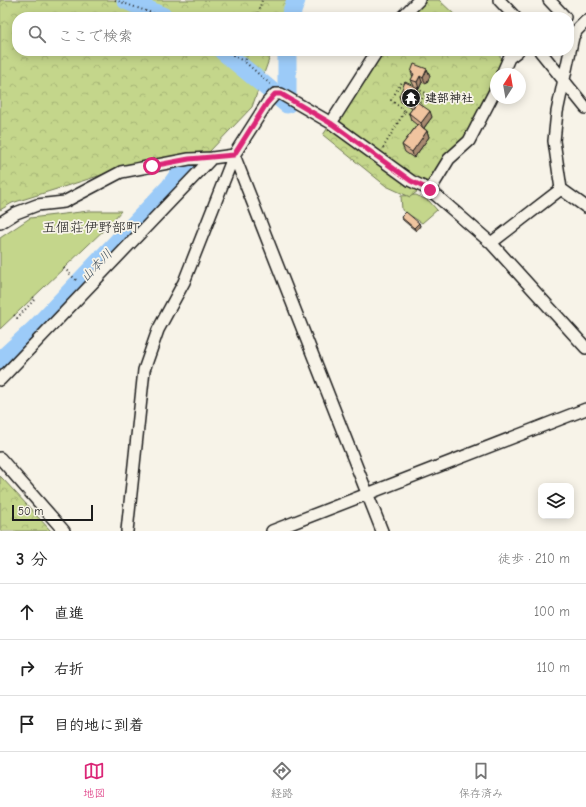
<!DOCTYPE html>
<html lang="ja">
<meta charset="utf-8">
<style>
:root{--surface:#fff;--page:#f6f6f6;--text:#222;--muted:#767676;--line:#e0e0e0;--accent:#db2777}
body{margin:0;font-family:"Comic Neue","Klee One",sans-serif;background:var(--page);color:var(--text)}
.controls{position:absolute;right:12px;bottom:12px;display:grid;overflow:hidden;border-radius:8px;box-shadow:0 2px 10px #0003}
.controls button{width:36px;height:36px;display:grid;place-items:center;padding:0;border:0;border-bottom:1px solid var(--line);background:var(--surface);color:var(--text);font:20px sans-serif}
.compass{position:absolute;left:490px;top:68px;width:36px;height:36px;border-radius:50%;background:var(--surface);box-shadow:0 2px 10px #0003;rotate:11deg}
.scale{position:absolute;left:12px;bottom:10px;width:81px;box-sizing:border-box;padding-left:4px;border:2px solid #1c1c1c;border-top:0;font-size:11px;line-height:14px;white-space:nowrap;color:#1c1c1c;-webkit-text-stroke:3px #f7f3e8;paint-order:stroke}
.stop{position:absolute;width:12px;height:12px;margin:-9px;border:3px solid #db2777;border-radius:50%;background:#fff}
.stop.end{background:#db2777;border-color:#fff;box-shadow:0 1px 4px #0008}
.list{margin:0;padding:0;list-style:none}
h2{display:flex;justify-content:space-between;align-items:center;height:52px;margin:0;padding:0 16px;font-size:17px}
h2 small{font-size:13px;font-weight:400;color:var(--muted)}
.list li{display:grid;grid-template-columns:26px 1fr auto;gap:12px;align-items:center;box-sizing:border-box;height:56px;padding:0 16px;border-top:1px solid var(--line)}
.list b{display:block;font-size:15px;white-space:nowrap}
.list em{font-size:13px;font-style:normal;color:var(--muted)}
.icon{flex:none;width:22px;height:22px;fill:none;stroke:currentColor;stroke-width:2;stroke-linecap:round;stroke-linejoin:round}
.map{position:relative;flex:none;width:586px;height:531px;overflow:hidden}
.search{position:absolute;background:var(--surface);box-shadow:0 2px 10px #0003;left:12px;right:12px;top:12px;height:44px;display:flex;align-items:center;gap:10px;box-sizing:border-box;padding:0 14px;border-radius:16px;color:var(--muted);font-size:15px}
.sheet{height:220px;background:var(--surface)}
nav{display:flex;justify-content:space-around;align-items:center;box-sizing:border-box;height:56px;border-top:1px solid var(--line);background:var(--surface);font-size:11px;color:var(--muted)}
nav a{display:grid;justify-items:center;gap:2px}
nav .on{color:var(--accent)}
.map>svg:first-child{display:block}
</style>
<div class="map">
<svg width="586" height="531" viewBox="0 0 586 531">
<defs>
<pattern id="forest-crowns" width="20" height="18" patternUnits="userSpaceOnUse"><rect width="20" height="18" fill="#c4d68b"/><path d="M2 6a3 3 0 1 1 6 0M12 15a3 3 0 1 1 6 0" fill="none" stroke="#a8b777"/></pattern>
</defs>
<rect width="100%" height="100%" fill="#f7f3e8"/>
<filter id="ink" filterUnits="userSpaceOnUse"><feTurbulence type="fractalNoise" baseFrequency=".025" numOctaves="2"/><feDisplacementMap in="SourceGraphic" scale="8" xChannelSelector="R" yChannelSelector="G"/><feConvolveMatrix kernelMatrix="1 2 1 2 8 2 1 2 1" color-interpolation-filters="sRGB"/></filter>
<g filter="url(#ink)">
<path fill="#c4d68b" stroke="#707954" d="M416 195 429 201 437 210 422 223 402 210 401 196Z
M89 211H121L108 226 0 329V238L30 218Z"/>
<path fill="url(#forest-crowns)" stroke="#707954" d="M0 0H288L283 17H17V51H272L252 107 209 152 127 167 12 203 0 210Z
M425 0H439L457 17H408Z
M380 51H494L503 59C482 110 458 164 410 197L386 186 323 135Z
M0 476 3 479 51 531H0Z"/>
<g fill="none" stroke-linecap="round" stroke-linejoin="round">
<path stroke="#9ccbf8" stroke-width="19" d="M126 0 164 17
M290 17 296 0
M223 51 287 104
M287 51V104
M0 361 35 329 170 187 187 164"/>
<defs>
<path id="minor" d="M499 0 515 17
M549 0 565 17
M402 17 419 0
M540 51 586 108
M502 74 509 58 518 51
M331 123 377 51
M561 189 586 207
M430 190 449 159 469 141 496 89
M0 223 16 213 37 205 64 202 121 172 189 159 212 158
M491 243 561 189 554 141 557 112 573 37 577 30 586 21
M0 380 212 158 234 155 382 531
M0 458 64 531
M127 531 144 370 158 330 184 282 234 155 267 103 275 94H281L331 123 411 181 430 190 491 243 586 348
M272 531 586 409"/>
</defs>
<use href="#minor" stroke="#1c1c1c" stroke-width="14"/>
<path stroke="#1c1c1c" stroke-width="2" stroke-dasharray="1 3" stroke-linecap="butt" d="M115 0 163 17
M257 17 262 0
M226 51 245 62
M248 51 245 62 270 84
M417 89 426 93 418 105
M405 111 410 114
M383 148 405 111 391 100 402 82 406 84
M64 268 78 282
M14 315 17 318 35 299 33 297"/>
<use href="#minor" stroke="#f7f3e8" stroke-width="11"/>
</g>
<path fill="#cea989" stroke="#1c1c1c" d="M427 69 430 76 426 84 422 82 419 89 415 87 418 88 420 95 416 103 432 117 424 128 427 131 429 137 414 158 405 152 402 145 417 125 411 120 409 113 413 108 401 102 399 96 414 86 411 80 413 77 411 72Z
M401 217 419 223 420 226 416 231 403 220Z"/>
<path fill="#a8896f" stroke="#1c1c1c" d="M427 69 430 76 426 84 423 78Z
M420 76 422 82 419 89 417 82Z
M418 88 420 95 414 108 412 102Z
M430 111 432 117 423 129 421 123Z
M427 131 429 137 414 158 412 152Z
M419 223 420 226 416 231 414 228Z"/>
<path fill="#f0c49f" stroke="#1c1c1c" d="M414 64 427 69 423 78 420 76 417 82 411 80 414 74 411 72Z
M405 82 418 88 412 102 399 96Z
M417 102 430 111 421 123 409 113Z
M418 124 427 131 412 152 402 145Z
M406 212 419 223 414 228 401 217Z"/>
</g>
<g fill="none" stroke-linecap="round" stroke-linejoin="round" filter="url(#ink)">
<path stroke="#db2777" stroke-width="5" d="M152 166 189 159 234 155 267 103 275 94H281L332 124 411 181 430 190"/>
</g>
<defs>
<symbol id="temple-disc" viewBox="-11 -11 22 22"><circle r="9.5" fill="#1c1c1c" stroke="#f7f3e8"/><path d="M0-6L5-2H3V0L6.5 2.5H4V6H1.5V3h-3V6H-4V2.5H-6.5L-3 0V-2H-5Z" fill="#fff"/></symbol>
</defs>
<g fill-rule="evenodd">
<use href="#temple-disc" x="400" y="87" width="22" height="22"/>
</g>
<g text-anchor="middle" stroke-width="3.5" stroke-linejoin="round" paint-order="stroke">
<g font-size="12" font-weight="bold" fill="#1c1c1c" stroke="#f7f3e8" text-anchor="start">
<text x="425" y="102">建部神社</text>
</g>
<g font-size="13" font-style="italic" fill="#42515e" stroke="#f7f3e8">
<text transform="translate(96 265) rotate(-46)" y="5">山本川</text>
</g>
<g font-size="14" fill="#1c1c1c" stroke="#f7f3e8">
<text x="91" y="232">五個荘伊野部町</text>
</g>
</g>
</svg>
<div class="controls">
<button><svg class="icon" aria-label="layers" viewBox="0 0 24 24"><path d="M12 4l9 5-9 5-9-5zM3 14l9 5 9-5"/></svg></button>
</div>
<svg class="compass" viewBox="-18 -18 36 36"><path d="M0-13l5 13h-10z" fill="#e53935"/><path d="M0 13l5-13h-10z" fill="#767676"/></svg>
<div class="scale">50 m</div>
<div class="stop" style="left:152px;top:166px"></div>
<div class="stop end" style="left:430px;top:190px"></div>
<div class="search"><svg class="icon" aria-label="search" viewBox="0 0 24 24"><circle cx="10" cy="10" r="6"/><path d="M15 15l6 6"/></svg>ここで検索</div>
</div>
<section class="sheet">
<h2>3 分<small>徒歩 · 210 m</small></h2>
<ul class="list">
<li><svg class="icon" aria-label="ahead" viewBox="0 0 24 24"><path d="M12 20V5M6 11l6-6 6 6"/></svg><div><b>直進</b></div><em>100 m</em></li>
<li><svg class="icon" aria-label="right" viewBox="0 0 24 24"><path d="M7 20v-9h11M14 6l5 5-5 5"/></svg><div><b>右折</b></div><em>110 m</em></li>
<li><svg class="icon" aria-label="arrive" viewBox="0 0 24 24"><path d="M6 21V4h12l-3 4 3 4H6"/></svg><div><b>目的地に到着</b></div></li>
</ul>
</section>
<nav>
<a class="on"><svg class="icon" aria-label="map" viewBox="0 0 24 24"><path d="M3 6l6-2 6 2 6-2v14l-6 2-6-2-6 2zM9 4v14M15 6v14"/></svg>地図</a>
<a><svg class="icon" aria-label="directions" viewBox="0 0 24 24"><path d="M12 3l9 9-9 9-9-9zM9 14v-3h6M13 9l2 2-2 2"/></svg>経路</a>
<a><svg class="icon" aria-label="saved" viewBox="0 0 24 24"><path d="M7 4h10v16l-5-4-5 4z"/></svg>保存済み</a>
</nav>
